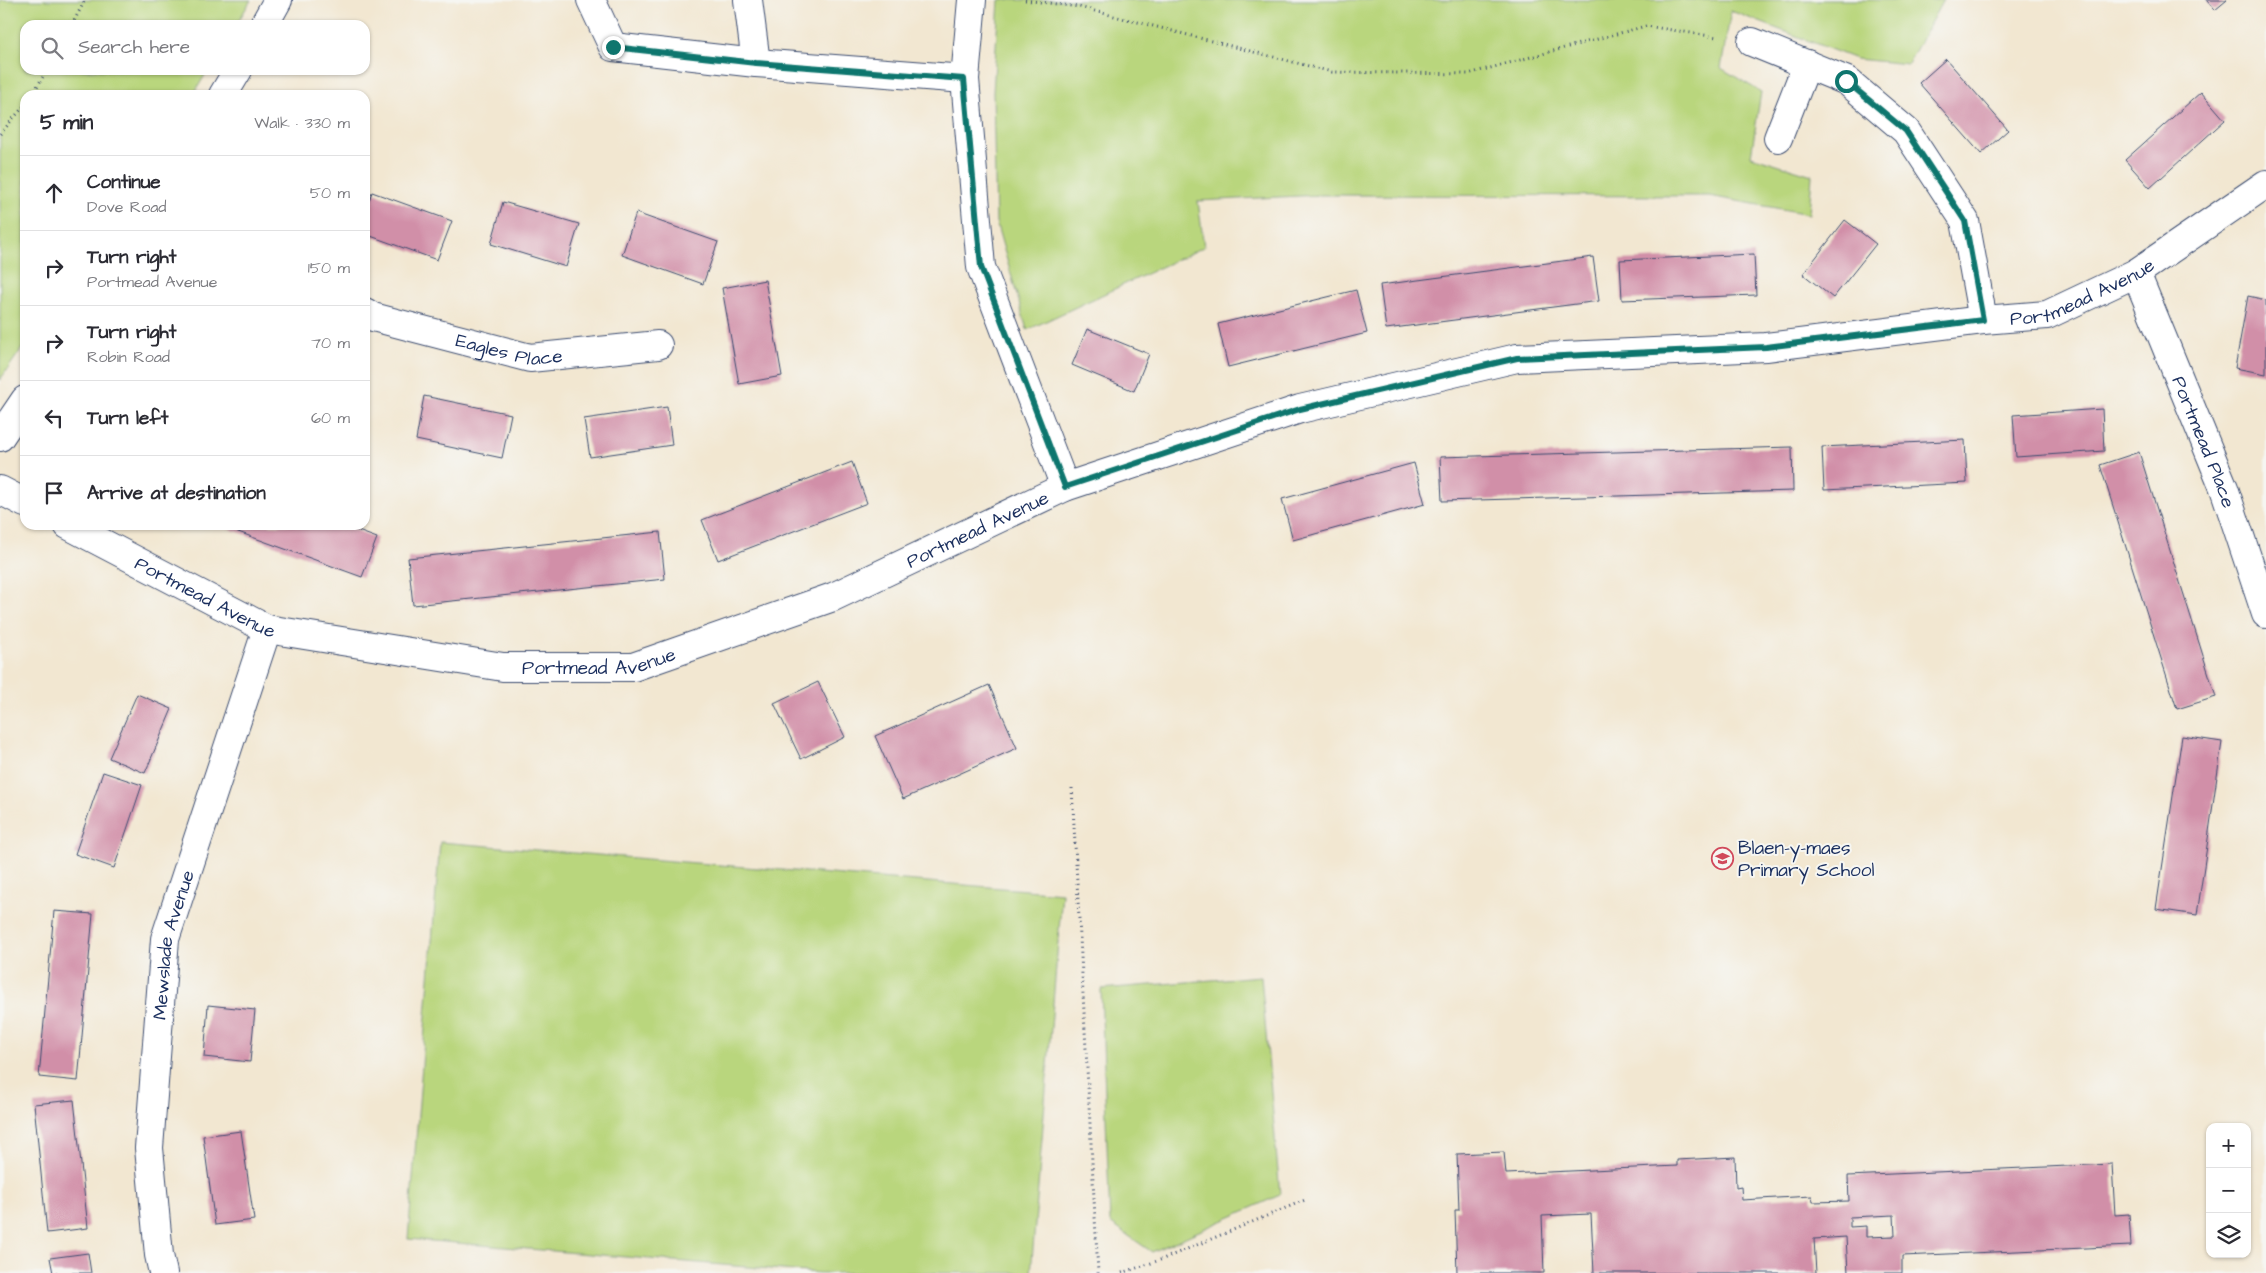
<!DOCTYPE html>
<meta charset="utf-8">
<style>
:root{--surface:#fff;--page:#f7f7f7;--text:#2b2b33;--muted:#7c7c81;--line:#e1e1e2}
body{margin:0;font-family:"Architects Daughter",sans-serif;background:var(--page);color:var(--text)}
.controls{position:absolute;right:15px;bottom:15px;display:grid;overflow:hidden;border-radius:10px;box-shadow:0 1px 4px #0004}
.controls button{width:45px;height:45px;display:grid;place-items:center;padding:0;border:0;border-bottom:1px solid var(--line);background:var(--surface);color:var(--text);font:25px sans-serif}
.stop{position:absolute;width:15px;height:15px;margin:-11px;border:4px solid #0f766e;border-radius:50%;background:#fff}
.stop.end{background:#0f766e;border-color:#fff;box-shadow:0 1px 5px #0008}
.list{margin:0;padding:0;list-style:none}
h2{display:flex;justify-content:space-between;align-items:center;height:65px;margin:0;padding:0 20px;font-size:21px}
h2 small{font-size:16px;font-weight:400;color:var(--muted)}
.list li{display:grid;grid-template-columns:32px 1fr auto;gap:15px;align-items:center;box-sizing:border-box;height:75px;padding:0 20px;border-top:1px solid var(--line)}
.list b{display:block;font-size:19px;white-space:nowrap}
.list p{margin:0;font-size:16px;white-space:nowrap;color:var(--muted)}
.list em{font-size:16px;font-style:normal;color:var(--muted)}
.icon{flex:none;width:28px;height:28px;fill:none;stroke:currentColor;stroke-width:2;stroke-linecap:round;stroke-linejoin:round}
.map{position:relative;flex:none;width:2266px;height:1273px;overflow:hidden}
.search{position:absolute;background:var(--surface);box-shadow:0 1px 4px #0004;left:20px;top:20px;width:350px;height:55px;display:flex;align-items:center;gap:12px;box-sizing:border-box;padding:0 18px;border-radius:15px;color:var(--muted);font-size:19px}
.panel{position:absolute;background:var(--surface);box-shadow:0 1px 4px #0004;left:20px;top:90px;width:350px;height:440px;border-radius:15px}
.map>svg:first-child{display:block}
</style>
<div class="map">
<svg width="2266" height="1273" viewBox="0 0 2266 1273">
<rect width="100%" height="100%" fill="#f6f6f2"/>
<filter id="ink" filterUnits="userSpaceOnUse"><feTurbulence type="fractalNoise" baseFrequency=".02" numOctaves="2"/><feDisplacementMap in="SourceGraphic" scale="10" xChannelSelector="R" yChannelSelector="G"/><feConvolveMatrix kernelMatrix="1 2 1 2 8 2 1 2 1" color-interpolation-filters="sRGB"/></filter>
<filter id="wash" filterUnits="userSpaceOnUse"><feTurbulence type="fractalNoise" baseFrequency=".0096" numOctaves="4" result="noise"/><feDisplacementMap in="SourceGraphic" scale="20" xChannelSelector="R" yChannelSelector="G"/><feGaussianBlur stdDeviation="1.12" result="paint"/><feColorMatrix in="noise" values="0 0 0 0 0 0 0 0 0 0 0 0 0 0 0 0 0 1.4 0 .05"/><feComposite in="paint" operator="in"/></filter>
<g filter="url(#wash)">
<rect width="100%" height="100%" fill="#f2e7d1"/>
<path fill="#b9d67d" stroke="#6a826e" d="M0 0H251L236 25H25V70H208L193 95H25V344L0 380Z
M999 0H1943L1908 64 1856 59 1731 11 1721 68 1761 92 1751 156 1812 175 1809 214 1709 196 1321 195 1198 201 1204 247 1027 330 996 222 993 93Z
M440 842 1062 893 1031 1273H819L408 1239Z
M1261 976 1280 1195 1152 1252 1110 1223 1101 989Z"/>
<g id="blocks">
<path fill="#d18fa8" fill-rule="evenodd" d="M2206 0H2227L2215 10Z
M1946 59 2008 130 1981 154 1919 83Z
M2201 92 2225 120 2150 188 2125 160Z
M372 192 452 221 437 260 365 234V212Z
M503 202 579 224 566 267 491 244Z
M636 213 718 242 703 284 622 255Z
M1845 220 1876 244 1833 298 1803 274Z
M1754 254 1756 295 1622 300 1620 260Z
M1593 257 1599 301 1386 329 1380 285Z
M765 280 782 376 739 384 722 288Z
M1356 290 1367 333 1228 367 1218 324Z
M2248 296 2266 300V374L2235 368Z
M1087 329 1149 354 1134 391 1072 365Z
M424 396 511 414 502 458 416 440Z
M667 407 672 445 590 457 584 419Z
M2102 409 2104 451 2016 457 2013 415Z
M1965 440 1967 483 1824 490 1822 447Z
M1792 447 1793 491 1442 501 1440 457Z
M2139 452 2216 697 2177 709 2100 465Z
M852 462 867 503 718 560 702 520Z
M1414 463 1425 504 1293 540 1282 499Z
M219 525H342L377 538 362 577Z
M660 532 665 579 413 605 408 558Z
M818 682 845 737 801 759 774 703Z
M989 685 1017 748 903 799 875 736Z
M137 694 172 709 145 773 109 758Z
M2182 736 2222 742 2197 915 2156 909Z
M103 772 142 785 114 868 75 854Z
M54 911 93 914 78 1081 39 1077Z
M208 1005 255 1010 250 1062 204 1057Z
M74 1100 88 1228 47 1233 34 1104Z
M241 1131 254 1220 215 1225 203 1136Z
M1504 1152 1506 1174 1677 1166V1160L1735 1157 1736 1188 1741 1187 1742 1200 1812 1196 1813 1202 1849 1201 1848 1176 2112 1164 2115 1215 2129 1214 2131 1246 1902 1256V1273H1848L1846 1237 1814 1239 1816 1273H1594L1591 1214 1542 1216 1544 1273H1457L1455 1210H1459L1457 1154ZM1894 1215 1895 1236 1866 1237V1226L1850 1227V1217Z
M88 1253 91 1273H53L50 1258Z"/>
</g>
</g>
<g filter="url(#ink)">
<use href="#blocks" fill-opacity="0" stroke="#3b4b6f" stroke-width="1"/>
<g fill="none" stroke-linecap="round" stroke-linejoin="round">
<defs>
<g id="minor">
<path d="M591 0 613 47 756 63 965 79"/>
<path d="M748 0 756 63"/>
<path d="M972 0 965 79 981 267 1065 487"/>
<path d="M264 25 278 0"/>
<path d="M1752 42 1847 81 1906 131 1965 221 1983 320"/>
<path d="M223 95 238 70"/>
<path d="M1778 138 1807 64"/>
<path id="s1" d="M2136 273 2224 488 2266 614"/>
<path id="s2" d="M365 312 373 317 530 358 658 345"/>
<path d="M0 437 25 400"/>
<path d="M0 490 25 503"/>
<path id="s3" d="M68 525 267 629 503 667H633L833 597 1065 487 1300 409 1517 358 1766 347 1983 320 2047 315 2136 273 2266 184"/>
<path id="s4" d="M163 1273 159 1255 149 1148 165 939 267 629"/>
</g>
</defs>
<use href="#minor" stroke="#3b4b6f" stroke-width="30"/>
<path stroke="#3b4b6f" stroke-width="3" stroke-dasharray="1 4" stroke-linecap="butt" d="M1025 0 1079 7 1332 72 1468 74 1646 26 1717 37
M72 25 85 0
M32 95 47 70
M0 134 25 105
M1072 788 1098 1273
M1122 1273 1163 1259 1305 1200"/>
<use href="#minor" stroke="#fff" stroke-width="28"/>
</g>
</g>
<g fill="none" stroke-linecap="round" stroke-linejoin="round" filter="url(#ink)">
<path stroke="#0f766e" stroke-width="6" d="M613 47 756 63 964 79 981 267 1065 487 1300 409 1517 358 1766 347 1983 320 1965 221 1906 131 1846 81"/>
</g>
<defs>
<symbol id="school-ring" viewBox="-11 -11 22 22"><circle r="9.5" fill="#f6f6f2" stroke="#d1495b" stroke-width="1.5"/><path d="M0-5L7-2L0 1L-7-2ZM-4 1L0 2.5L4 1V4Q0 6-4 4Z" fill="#d1495b"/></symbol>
</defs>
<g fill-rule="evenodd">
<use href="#school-ring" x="1710" y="846" width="25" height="25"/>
</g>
<g text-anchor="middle" stroke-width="4" stroke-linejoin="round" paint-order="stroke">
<g font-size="19" fill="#1b2f5e" stroke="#f6f6f2">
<text dy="7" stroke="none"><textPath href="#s3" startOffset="2105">Portmead Avenue</textPath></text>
<text dy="7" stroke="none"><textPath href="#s2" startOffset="150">Eagles Place</textPath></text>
<text dy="7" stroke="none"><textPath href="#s1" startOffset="182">Portmead Place</textPath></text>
<text dy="7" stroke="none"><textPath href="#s3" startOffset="965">Portmead Avenue</textPath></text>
<text dy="7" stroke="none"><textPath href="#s3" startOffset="155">Portmead Avenue</textPath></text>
<text dy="7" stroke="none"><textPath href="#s3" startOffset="560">Portmead Avenue</textPath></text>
<text dy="7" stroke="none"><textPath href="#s4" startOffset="331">Mewslade Avenue</textPath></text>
</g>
<g font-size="19" fill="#1b2f5e" stroke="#f6f6f2" text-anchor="start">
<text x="1738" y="854">Blaen-y-maes<tspan x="1738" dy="22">Primary School</tspan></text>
</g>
</g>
</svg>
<div class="controls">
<button>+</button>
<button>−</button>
<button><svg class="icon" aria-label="layers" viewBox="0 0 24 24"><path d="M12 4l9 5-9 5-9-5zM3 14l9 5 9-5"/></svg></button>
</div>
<div class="stop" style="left:1846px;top:81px"></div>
<div class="stop end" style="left:613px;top:47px"></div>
<div class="search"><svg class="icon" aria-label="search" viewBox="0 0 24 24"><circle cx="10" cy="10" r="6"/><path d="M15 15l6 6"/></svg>Search here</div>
<section class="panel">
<h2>5 min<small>Walk · 330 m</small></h2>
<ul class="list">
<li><svg class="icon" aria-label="ahead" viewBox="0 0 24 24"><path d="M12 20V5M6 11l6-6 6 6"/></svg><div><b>Continue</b><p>Dove Road</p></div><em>50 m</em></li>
<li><svg class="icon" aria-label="right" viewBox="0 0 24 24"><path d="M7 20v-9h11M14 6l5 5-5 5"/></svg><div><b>Turn right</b><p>Portmead Avenue</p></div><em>150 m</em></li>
<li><svg class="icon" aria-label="right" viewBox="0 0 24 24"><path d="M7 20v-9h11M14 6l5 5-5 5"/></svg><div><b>Turn right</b><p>Robin Road</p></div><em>70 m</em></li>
<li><svg class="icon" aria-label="left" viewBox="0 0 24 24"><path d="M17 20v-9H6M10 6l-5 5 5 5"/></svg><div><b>Turn left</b></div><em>60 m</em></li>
<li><svg class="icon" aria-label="arrive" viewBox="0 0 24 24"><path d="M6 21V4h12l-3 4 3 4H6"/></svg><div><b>Arrive at destination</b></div></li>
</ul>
</section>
</div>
